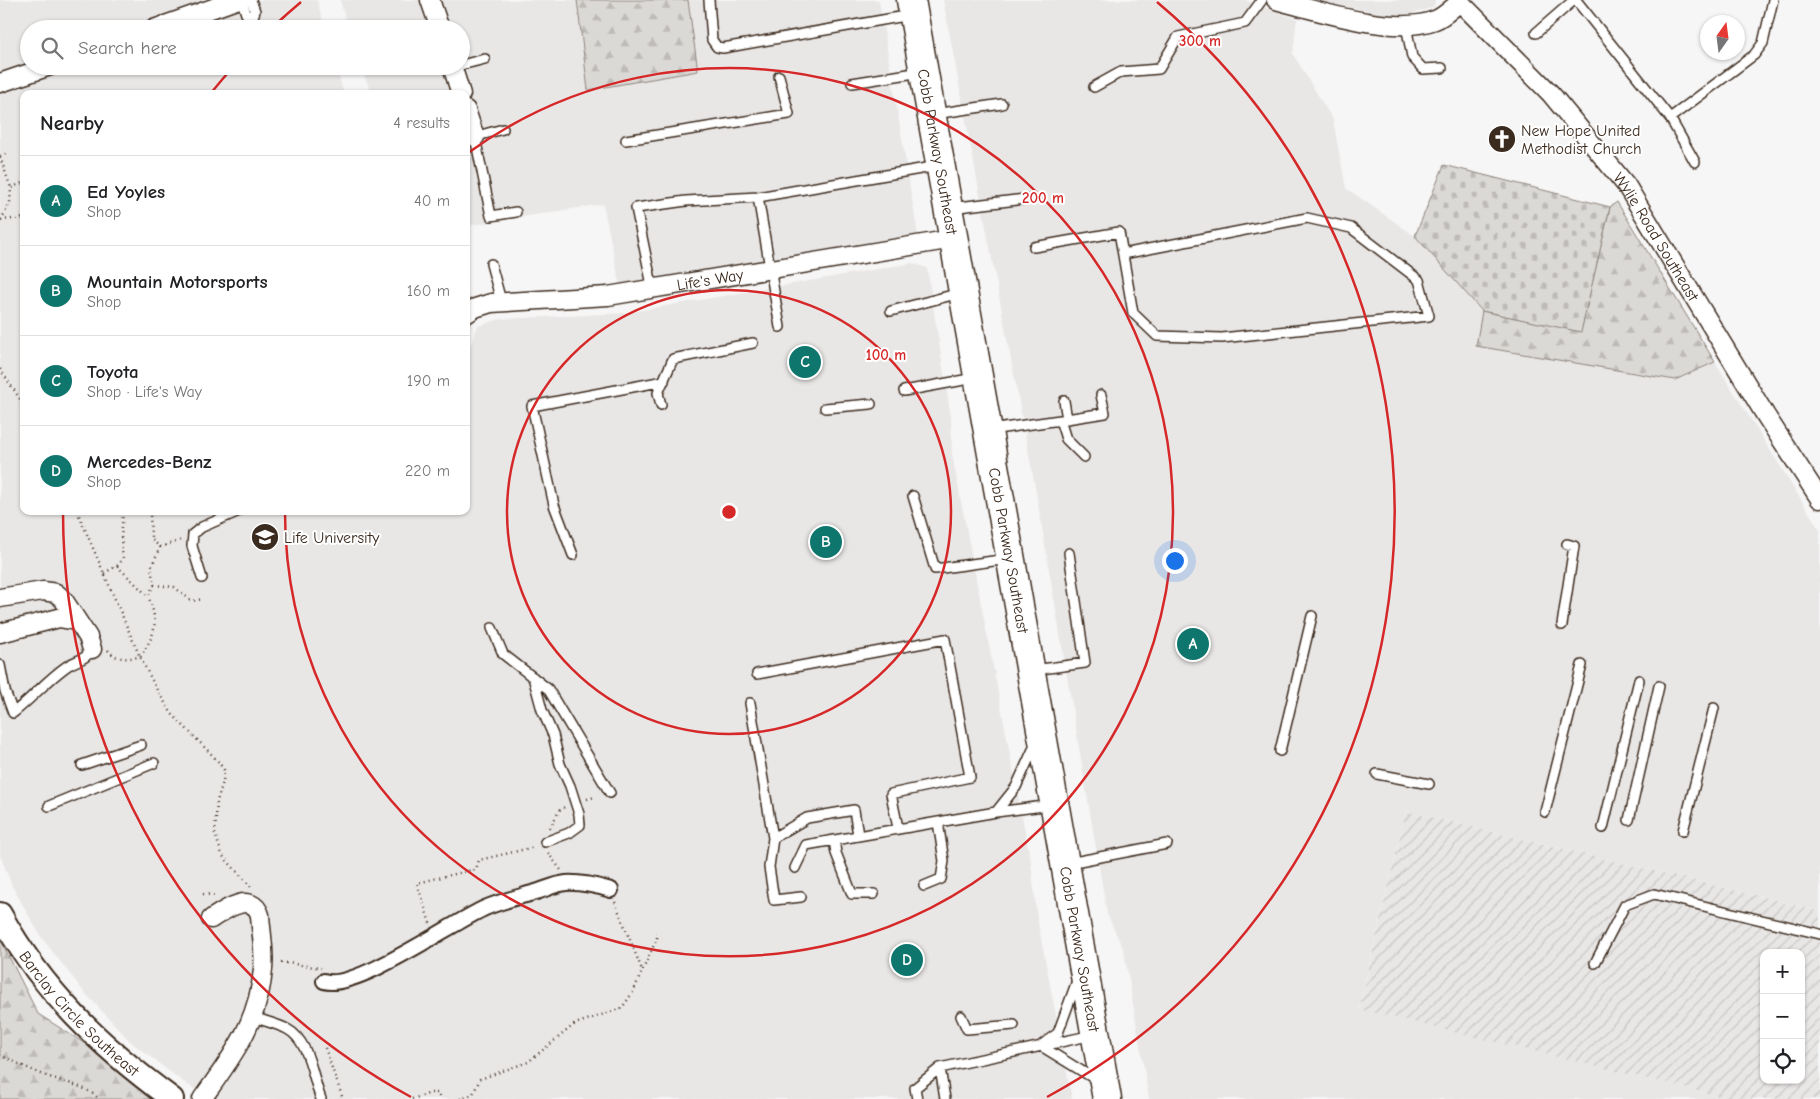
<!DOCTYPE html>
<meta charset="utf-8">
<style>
:root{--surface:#fff;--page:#f2f2f2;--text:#202124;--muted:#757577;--line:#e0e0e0;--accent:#0f766e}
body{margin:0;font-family:"Comic Neue",sans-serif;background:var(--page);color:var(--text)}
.controls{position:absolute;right:15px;bottom:15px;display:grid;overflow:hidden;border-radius:10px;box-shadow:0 1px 4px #0004}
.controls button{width:45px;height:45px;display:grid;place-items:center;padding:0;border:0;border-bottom:1px solid var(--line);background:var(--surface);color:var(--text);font:25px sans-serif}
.compass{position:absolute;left:1700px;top:15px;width:45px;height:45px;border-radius:50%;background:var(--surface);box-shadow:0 1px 4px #0004;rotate:14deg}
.you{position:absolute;left:1174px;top:560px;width:18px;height:18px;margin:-12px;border:4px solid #fff;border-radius:50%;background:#1a73e8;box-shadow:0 0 0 8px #1a73e833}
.badge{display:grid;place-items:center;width:32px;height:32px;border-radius:50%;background:var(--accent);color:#fff;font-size:16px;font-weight:700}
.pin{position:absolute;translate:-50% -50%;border:2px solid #fff;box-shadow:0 1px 5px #0006}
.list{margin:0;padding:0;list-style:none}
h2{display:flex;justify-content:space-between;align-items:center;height:65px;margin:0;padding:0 20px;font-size:21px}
h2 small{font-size:16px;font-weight:400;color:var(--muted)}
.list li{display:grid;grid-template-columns:32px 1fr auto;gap:15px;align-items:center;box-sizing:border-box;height:90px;padding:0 20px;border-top:1px solid var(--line)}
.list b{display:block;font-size:19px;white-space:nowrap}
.list p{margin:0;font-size:16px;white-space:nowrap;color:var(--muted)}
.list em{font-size:16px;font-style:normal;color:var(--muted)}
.icon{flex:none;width:28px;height:28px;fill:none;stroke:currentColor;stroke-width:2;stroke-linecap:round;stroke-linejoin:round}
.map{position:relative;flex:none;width:1820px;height:1099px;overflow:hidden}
.search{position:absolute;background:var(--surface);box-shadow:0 1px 4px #0004;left:20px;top:20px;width:450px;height:55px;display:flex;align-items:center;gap:12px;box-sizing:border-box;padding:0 18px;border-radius:28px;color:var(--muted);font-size:19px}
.panel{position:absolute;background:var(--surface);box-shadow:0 1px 4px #0004;left:20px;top:90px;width:450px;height:425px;border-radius:10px}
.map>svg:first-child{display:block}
</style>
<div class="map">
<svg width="1820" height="1099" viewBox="0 0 1820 1099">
<defs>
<pattern id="industrial-furrows" width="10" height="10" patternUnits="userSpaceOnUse" patternTransform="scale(1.25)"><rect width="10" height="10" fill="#e9e7e6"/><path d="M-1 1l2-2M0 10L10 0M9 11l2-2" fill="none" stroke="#c9c6c5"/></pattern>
<pattern id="forest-firs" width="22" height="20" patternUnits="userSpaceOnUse" patternTransform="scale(1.25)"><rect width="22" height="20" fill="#dbd9d6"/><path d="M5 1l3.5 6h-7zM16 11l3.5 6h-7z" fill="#bdbab7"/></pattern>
<pattern id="cemetery-stones" width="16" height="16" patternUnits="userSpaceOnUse" patternTransform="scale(1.25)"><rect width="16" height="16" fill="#dbd9d6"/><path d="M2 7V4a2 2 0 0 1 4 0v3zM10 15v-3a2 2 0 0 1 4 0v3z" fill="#bdbab7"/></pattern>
</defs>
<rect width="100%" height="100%" fill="#f7f6f6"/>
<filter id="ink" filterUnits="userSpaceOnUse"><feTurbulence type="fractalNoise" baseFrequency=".02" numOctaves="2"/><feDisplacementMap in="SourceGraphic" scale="10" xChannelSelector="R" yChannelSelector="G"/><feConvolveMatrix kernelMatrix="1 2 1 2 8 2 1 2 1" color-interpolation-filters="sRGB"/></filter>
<g filter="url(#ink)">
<path fill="#e9e7e6" d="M0 0H317L325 29H29V66H336L344 94H24V511H466V345L469 348 478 326 500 319 625 313 912 263 927 268 951 417 952 454 1031 862 1037 917 1072 1099H210L182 1081 131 1042 84 992 41 937 12 886 0 855Z
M340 0H577L588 89 698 71 688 0H879L918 235 621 290 603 204 466 226V94H372L360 66H461V29H348Z
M943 0H1245L1297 19 1293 54 1333 120 1346 188 1415 236 1482 311 1476 346 1675 380 1715 362 1820 530V911L1406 811 1359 1008 1730 1099H1149L1124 951 1107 914 1036 492Z
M1310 0H1435L1434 7 1412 14H1384Z"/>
<path fill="url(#industrial-furrows)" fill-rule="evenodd" d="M1406 811 1820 911V1099H1730L1359 1009ZM1764 953H1801V1080H1764Z"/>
<path fill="url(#forest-firs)" stroke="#8b827a" d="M577 0H688L698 71 588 90Z
M1617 202 1715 362 1675 380 1476 346 1482 311 1581 331 1610 207Z
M0 939 38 1014 141 1079 166 1099H0Z"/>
<path fill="url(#cemetery-stones)" stroke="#8b827a" d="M1444 165 1610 207 1581 332 1482 311 1415 236Z"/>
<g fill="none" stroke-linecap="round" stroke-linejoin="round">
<defs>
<path id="service" d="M244 0 243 4 246 14 253 17 255 11 251 0
M709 0 712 40 717 47 723 48 911 15
M1576 0 1670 118 1754 55 1763 43 1773 0
M1406 25 1412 57 1423 69 1442 68
M1536 33 1574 0
M461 65 485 59
M852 83 921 72
M1094 87 1121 72 1159 69 1178 37 1245 23 1262 0
M934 114 1002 104
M1670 118 1695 162
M475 137 491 216 516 212
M466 139 503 129
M626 140 789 114 779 76
M758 197 938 166
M950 208 1025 199
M1034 247 1119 232 1133 313 1157 336 1222 338 1429 316 1419 280 1351 228 1307 218 1123 254
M491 264 501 301
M653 290 636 208 686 201 758 197 780 327
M891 311 960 293
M904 391 975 378
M1064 401 1067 419
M661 405 658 393 673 359 753 343
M825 408 871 404
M1060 420 1105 413 1101 395
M990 430 1060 420 1066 439 1084 457
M913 496 935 569 1008 559
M573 555 554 505 532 406 664 381
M202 578 192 546 193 534 202 527 239 511
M1562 625 1574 546 1567 544
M492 628 503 654 548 689 610 793
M0 665 5 691 13 713C32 698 47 680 67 666 76 660 86 660 92 649
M1034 670 1085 663 1069 553
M757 674 945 639 970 777 891 794 898 828
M533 677 542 710 553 735 560 764 570 786 579 814 580 825 569 833 545 842
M750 703 773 838 769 867 774 900 801 897
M1280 751 1312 616
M82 765 141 745
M1377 774 1429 784
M49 806 154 763
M996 812 1016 787 1035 745
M1545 812 1582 665
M1629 820 1659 686
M1603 828 1639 680
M1683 831 1714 708
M773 838 807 818 854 810 858 835
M834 840 836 853 852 894H874
M1069 863 1167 844
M795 868 806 845 996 812 1052 805
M924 886 941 879 944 861 938 822
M1595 963 1625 905 1654 894 1820 934
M961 1016 967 1029 1014 1025
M253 1017C264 1021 277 1024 287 1029 310 1041 312 1077 321 1099
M1043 1044 1058 1033 1078 978
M1041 1046 1098 1081
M940 1068 945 1099
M917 1099 915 1088 940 1068 1093 1035"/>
<path id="pedestrian" d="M324 981C354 992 453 922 485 908 501 901 519 897 536 892 546 889 556 884 566 883 581 882 597 886 611 890"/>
<g id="minor">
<path d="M430 0 440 29"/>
<path d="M1276 0C1319 11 1393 36 1435 20 1444 17 1452 8 1460 2"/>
<path id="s1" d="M1458 0 1551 94 1626 185 1766 416 1820 499"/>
<path d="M154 29 236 0"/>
<path d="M452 66 461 94"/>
<path d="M0 83 50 66"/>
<path d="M466 110 475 137"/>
<path id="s2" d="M466 314 475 308 491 303 608 296 953 239"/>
<path d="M0 598 43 591 56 593 63 599 88 637 92 649"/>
<path d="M0 633 59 618 76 621"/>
<path d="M202 1099C232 1057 259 1022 263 969 265 951 261 933 260 915 252 890 223 911 211 919"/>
</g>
<g id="tertiary">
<path id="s3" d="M0 914C43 992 101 1047 172 1099"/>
</g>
<g id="primary">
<path id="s4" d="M911 0 1107 1099"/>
</g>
</defs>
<use href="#service" stroke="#3b2a1e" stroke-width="12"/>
<use href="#pedestrian" stroke="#3b2a1e" stroke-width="18"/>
<use href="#minor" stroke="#3b2a1e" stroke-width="21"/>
<use href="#tertiary" stroke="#3b2a1e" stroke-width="26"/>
<use href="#primary" stroke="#3b2a1e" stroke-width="31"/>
<path stroke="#3b2a1e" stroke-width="2.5" stroke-dasharray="1 4" stroke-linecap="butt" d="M0 156 9 153
M0 157 11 188
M1 220 10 203 11 188 24 182
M1 220 24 218
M0 369 24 405
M77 511 140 657 157 690 172 714 217 760 224 770 223 782 217 801 215 834 222 855 251 887
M160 547 182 540
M117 566 148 596 154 585 151 568 160 547 151 539 150 511
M104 573 117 566 123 559 121 540 123 511
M154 585 174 587 192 601 203 599
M108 650C117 661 127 658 140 657 156 633 159 624 148 596
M587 799 595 797
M550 828 560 809 565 807
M548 853 561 870
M203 894 217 896
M615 902 642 970
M430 923 417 883 476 869 479 860 535 847
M281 962 321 968
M325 1048 343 1099
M0 1055C15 1062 29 1069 44 1075 62 1082 85 1085 99 1099
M412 1099 431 1093H438L440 1099
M460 1099 473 1094 480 1079 528 1062 575 1024 622 1008 633 992 657 938V928"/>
<use href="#service" stroke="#fff" stroke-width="9"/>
<use href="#pedestrian" stroke="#fff" stroke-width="14"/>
<use href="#minor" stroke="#fff" stroke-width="18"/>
<use href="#tertiary" stroke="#fff" stroke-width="22"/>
<use href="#primary" stroke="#fff" stroke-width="28"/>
</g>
</g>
<g fill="none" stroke="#d62828" stroke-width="2.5">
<circle cx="729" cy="512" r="222"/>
<path d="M468 153A444 444 0 1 1 285 512"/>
<path d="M411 1097A666 666 0 0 1 63 512M211 93A666 666 0 0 1 234 66M275 25A666 666 0 0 1 301 2M1157 2A666 666 0 0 1 1047 1097"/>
</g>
<defs>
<symbol id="church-disc" viewBox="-11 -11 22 22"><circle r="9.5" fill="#3b2a1e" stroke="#fff"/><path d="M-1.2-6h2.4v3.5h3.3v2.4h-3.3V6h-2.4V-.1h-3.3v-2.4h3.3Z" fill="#fff"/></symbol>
<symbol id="university-disc" viewBox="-11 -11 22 22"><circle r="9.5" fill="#3b2a1e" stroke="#fff"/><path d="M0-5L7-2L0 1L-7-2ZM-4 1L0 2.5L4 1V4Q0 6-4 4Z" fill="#fff"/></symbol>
</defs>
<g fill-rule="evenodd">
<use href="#church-disc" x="1486" y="123" width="32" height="32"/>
<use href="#university-disc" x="249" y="521" width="32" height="32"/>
</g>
<g text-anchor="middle" stroke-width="4" stroke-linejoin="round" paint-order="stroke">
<g font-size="16" fill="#3b2a1e" stroke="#fff" text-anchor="start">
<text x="1521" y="136">New Hope United<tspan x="1521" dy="18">Methodist Church</tspan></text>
<text x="284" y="543">Life University</text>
</g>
<g font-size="16" fill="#3b2a1e" stroke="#fff">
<text dy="6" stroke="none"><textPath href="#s4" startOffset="154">Cobb Parkway Southeast</textPath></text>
<text dy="6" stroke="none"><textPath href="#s1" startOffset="310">Wylie Road Southeast</textPath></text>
<text dy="6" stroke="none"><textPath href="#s2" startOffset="248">Life's Way</textPath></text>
<text dy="6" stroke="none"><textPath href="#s4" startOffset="559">Cobb Parkway Southeast</textPath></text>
<text dy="6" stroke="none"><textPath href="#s4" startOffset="964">Cobb Parkway Southeast</textPath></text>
<text dy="6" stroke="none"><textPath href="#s3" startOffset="128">Barclay Circle Southeast</textPath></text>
</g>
</g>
<circle cx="729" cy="512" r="8" fill="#d62828" stroke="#fff" stroke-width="2.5"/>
<g font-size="15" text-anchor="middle" font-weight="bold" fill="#d62828" stroke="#fff" stroke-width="4" stroke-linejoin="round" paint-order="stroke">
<text x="1200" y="46">300 m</text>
<text x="1043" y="203">200 m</text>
<text x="886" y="360">100 m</text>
</g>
</svg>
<div class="controls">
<button>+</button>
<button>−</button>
<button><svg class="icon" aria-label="locate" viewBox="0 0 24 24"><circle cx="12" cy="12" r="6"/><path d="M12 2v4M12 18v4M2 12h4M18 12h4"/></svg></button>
</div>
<svg class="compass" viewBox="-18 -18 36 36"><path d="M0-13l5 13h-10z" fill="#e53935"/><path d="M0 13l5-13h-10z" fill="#757577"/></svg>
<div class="you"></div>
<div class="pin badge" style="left:1193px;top:644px">A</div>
<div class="pin badge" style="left:826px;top:542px">B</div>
<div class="pin badge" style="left:805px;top:362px">C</div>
<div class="pin badge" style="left:907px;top:960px">D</div>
<div class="search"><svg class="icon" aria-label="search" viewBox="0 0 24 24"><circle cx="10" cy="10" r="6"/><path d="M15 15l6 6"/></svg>Search here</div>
<section class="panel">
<h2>Nearby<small>4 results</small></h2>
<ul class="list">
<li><span class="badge">A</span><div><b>Ed Yoyles</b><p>Shop</p></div><em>40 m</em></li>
<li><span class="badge">B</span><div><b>Mountain Motorsports</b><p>Shop</p></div><em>160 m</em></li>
<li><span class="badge">C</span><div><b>Toyota</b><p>Shop · Life's Way</p></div><em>190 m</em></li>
<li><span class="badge">D</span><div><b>Mercedes-Benz</b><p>Shop</p></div><em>220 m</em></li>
</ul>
</section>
</div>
